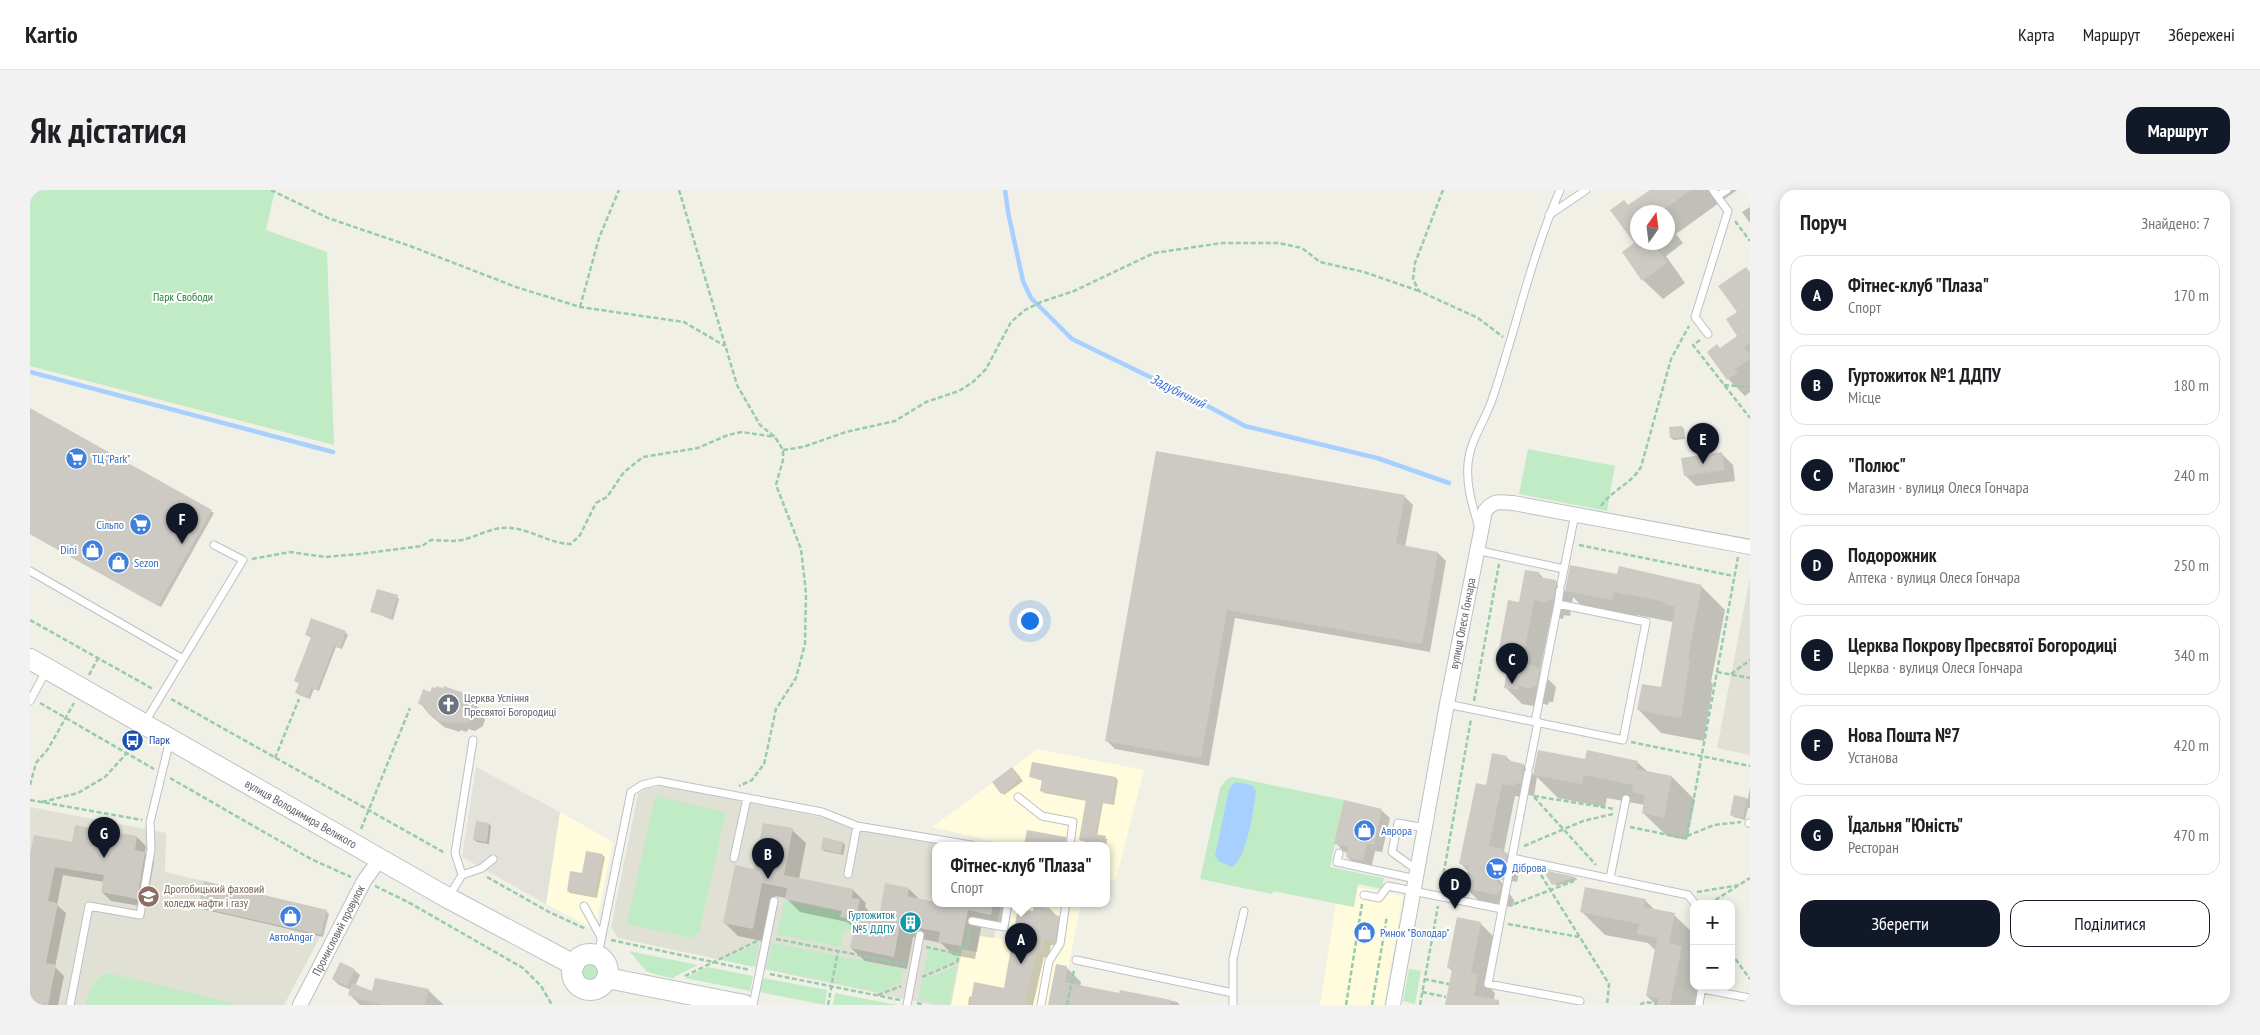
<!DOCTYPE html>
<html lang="uk">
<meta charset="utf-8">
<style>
:root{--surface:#fff;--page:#f2f2f2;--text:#202124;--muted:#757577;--line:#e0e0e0;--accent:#111827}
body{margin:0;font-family:"PT Sans Narrow",sans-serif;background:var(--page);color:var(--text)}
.controls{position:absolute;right:15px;bottom:15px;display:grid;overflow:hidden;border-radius:10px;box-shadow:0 2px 12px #0003}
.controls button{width:45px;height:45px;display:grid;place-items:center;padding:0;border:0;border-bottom:1px solid var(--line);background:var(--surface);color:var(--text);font:25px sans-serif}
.compass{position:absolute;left:1600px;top:15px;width:45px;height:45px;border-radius:50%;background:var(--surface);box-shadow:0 2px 12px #0003;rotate:14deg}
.you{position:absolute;left:999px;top:430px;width:18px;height:18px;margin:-12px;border:4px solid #fff;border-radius:50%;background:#1a73e8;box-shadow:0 0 0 8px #1a73e833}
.badge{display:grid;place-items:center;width:32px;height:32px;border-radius:50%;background:var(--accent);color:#fff;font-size:16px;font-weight:700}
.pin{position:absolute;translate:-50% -41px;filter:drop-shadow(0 1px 2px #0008)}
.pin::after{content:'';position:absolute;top:26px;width:18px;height:15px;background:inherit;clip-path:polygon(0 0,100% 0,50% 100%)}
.popup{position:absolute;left:902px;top:652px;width:178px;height:65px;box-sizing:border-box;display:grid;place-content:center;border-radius:10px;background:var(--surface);filter:drop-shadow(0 1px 4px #0005);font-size:16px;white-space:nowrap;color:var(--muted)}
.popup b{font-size:19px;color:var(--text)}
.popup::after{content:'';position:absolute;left:50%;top:100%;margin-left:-10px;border:10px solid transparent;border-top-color:var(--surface)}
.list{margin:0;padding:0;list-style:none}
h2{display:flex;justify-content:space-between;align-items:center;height:65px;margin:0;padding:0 20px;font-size:21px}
h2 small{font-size:16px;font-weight:400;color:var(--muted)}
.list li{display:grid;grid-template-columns:32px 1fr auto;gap:15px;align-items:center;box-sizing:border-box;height:80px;margin:0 10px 10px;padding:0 10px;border:1px solid var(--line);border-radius:15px}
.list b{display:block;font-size:19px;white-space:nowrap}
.list p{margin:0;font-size:16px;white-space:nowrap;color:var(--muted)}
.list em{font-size:16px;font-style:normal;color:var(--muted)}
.actions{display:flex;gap:10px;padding:15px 20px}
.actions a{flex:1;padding:11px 0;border:1px solid var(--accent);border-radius:15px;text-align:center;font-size:18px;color:var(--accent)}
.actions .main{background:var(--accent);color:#fff}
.map{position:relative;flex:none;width:1720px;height:815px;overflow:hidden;border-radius:15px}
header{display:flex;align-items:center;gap:30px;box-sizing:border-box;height:70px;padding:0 25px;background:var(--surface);border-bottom:1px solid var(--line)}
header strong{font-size:24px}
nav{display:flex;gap:28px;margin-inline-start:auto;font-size:18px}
.intro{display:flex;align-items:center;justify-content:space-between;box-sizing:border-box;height:120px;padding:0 30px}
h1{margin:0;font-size:35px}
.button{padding:12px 22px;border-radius:15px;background:var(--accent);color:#fff;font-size:18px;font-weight:700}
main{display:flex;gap:30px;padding:0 30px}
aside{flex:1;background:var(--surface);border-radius:15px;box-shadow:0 2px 12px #0003}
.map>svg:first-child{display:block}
</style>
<header>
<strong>Kartio</strong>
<nav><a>Карта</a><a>Маршрут</a><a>Збережені</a></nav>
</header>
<div class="intro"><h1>Як дістатися</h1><a class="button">Маршрут</a></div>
<main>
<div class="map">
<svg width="1720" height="815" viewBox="0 0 1720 815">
<rect width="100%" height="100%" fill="#f1f0e6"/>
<path fill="#fffbdd" d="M1008 559 1114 580 1086 689 1076 690V655H979L902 637Z
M530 622 583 652 565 740 516 714Z
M1327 697 1373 706 1354 815H1290L1306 713 1323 717Z
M984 713H1051L1031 815H921L932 759 950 745 977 750Z"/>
<path fill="#e2e2da" d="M446 577 530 622 516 714 432 667Z"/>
<path fill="#e1e0d5" d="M1720 387V565L1687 558Z
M636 596 795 628 821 639 912 655H906V713H971L964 748 950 746 947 762 932 759 921 815H903L588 748 581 737 608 604 616 598Z
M0 617 136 643 135 682 297 720 291 745 254 815H0Z"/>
<path fill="#c0ebc5" d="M0 0H245L236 40 297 62 304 255 0 176Z
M1498 259 1585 276 1577 321 1489 304Z
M1203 587 1314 610 1300 677 1354 688 1352 699 1328 694 1324 717 1243 701 1242 704 1170 689 1190 598 1197 589Z
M625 606 696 622 669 743 661 748 597 734Z
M754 711 810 722 809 727 824 731 822 740 814 739 811 757 747 744Z
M729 753 724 777 693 770Z
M742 753 807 766 802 792 736 779Z
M898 759 927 765 926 771 893 784Z
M599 761 668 775 644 787V789L617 782Z
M808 766 873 779 871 792 849 802 804 793Z
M551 781a10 10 0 1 1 20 0a10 10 0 1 1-20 0Z
M927 776 919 815 888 810 892 790Z
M678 777 723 786 720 801 655 788Z
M1379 779 1391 781 1385 814 1373 811Z
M77 783 199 812 205 815H55C58 801 64 788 77 783Z
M733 788 797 800 795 815 730 802Z
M805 803 867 815H803Z"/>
<path fill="#a8d0ff" d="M1206 592 1222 595 1226 601C1224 618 1217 668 1202 677L1190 672 1185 666 1198 604 1201 596Z"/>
<path fill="#0003" fill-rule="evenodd" d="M1622 0H1707L1646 44 1653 53 1636 66 1655 93 1633 109 1613 90 1599 16ZM1608 22H1638V52H1608Z
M1720 17V33L1712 22Z
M1720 82V202L1715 206 1698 189 1678 162 1690 159 1709 146 1708 122Z
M0 219 184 323 131 417 0 344Z
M1652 237 1654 239 1655 249 1644 250 1641 248Z
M1127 262 1374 306 1383 315 1375 357 1408 363 1416 371 1400 462 1205 428 1179 576 1085 559 1077 551Z
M1692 264 1703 275 1705 291 1666 296 1655 285Z
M1541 377 1588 386 1590 378 1672 397 1695 420 1681 492 1683 494 1674 551 1631 543 1608 519 1632 499 1643 432 1607 425 1605 433 1560 424 1543 407 1540 426 1534 425 1533 429 1521 426 1510 481 1526 497 1523 512H1519L1518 515 1505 512 1504 516 1492 514 1475 497 1480 474 1469 463 1490 413 1509 383 1514 389 1526 391 1536 402Z
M367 407 369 409 363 430 342 422Z
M315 442 318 445 312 459 306 457 289 501 284 499 280 509 269 505 267 503 270 494 265 491 282 448 276 445Z
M415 497 431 502 451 520 455 530 453 536 445 541 438 539 437 542 430 540V542L414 537 399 524 390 513 401 503 414 500Z
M1509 561 1556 571 1607 572 1618 582 1642 587 1665 610 1657 650 1637 646 1613 623 1615 615 1577 608 1575 617 1528 608 1507 587 1504 606 1498 605 1497 608 1485 606 1474 661 1490 677 1487 692 1469 689 1484 710 1483 716 1481 717 1449 711 1436 698 1439 682 1431 674 1457 597 1476 567 1482 572 1494 575 1504 585Z
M982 579 993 591 974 605 972 603Z
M1000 587 1086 588 1088 590 1084 615 1073 613 1067 646 1077 649 1076 656 1064 655 1050 650 1057 611 1014 603 1011 601 1013 591Z
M1720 597V618H1718L1715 630 1704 627 1701 625 1705 607 1718 609Z
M1351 620 1360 628 1352 662 1345 661 1341 679 1326 675 1317 667 1318 663 1314 662 1306 653Z
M459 634 461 636 459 654 447 652 445 650Z
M762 640 776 653 769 689 823 700 836 713 835 717 842 724V728L850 730 879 699 889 709 920 715V713H979L974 738 952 733 945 769 923 765 911 753 883 747 877 779 835 771 821 758 825 739 817 732 770 722 756 708 745 706 736 752 708 746 695 733 725 681Z
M998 642 1031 648 1039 655H996Z
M107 647 116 656 115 663 124 672 116 717 81 711 72 702 74 692 33 685 27 715 36 723 25 777 34 786 28 815H0V670L43 654Z
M813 653 815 655 813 665 794 661 792 659Z
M572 665 575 667 567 708 540 703 538 701Z
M1516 682 1546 688 1547 690 1526 696Z
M1615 710 1626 721 1644 725 1664 744V796H1672L1668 815H1626L1617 806 1626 761 1618 753 1575 745 1552 722Z
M170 716 296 721 299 724 293 747 172 719Z
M1020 719 1035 734 1031 757 1021 755 1019 768 1014 767 1003 815H938L939 807 975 799 1004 722Z
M1450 733 1468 751 1459 797 1465 803 1463 815H1416L1423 782 1418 777Z
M1036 777 1051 792 1050 797 1090 805 1091 801 1147 812 1150 815H1019Z
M324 780 330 785 325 796 343 803 398 800 414 815H330L319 804 321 800 309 795 303 789Z"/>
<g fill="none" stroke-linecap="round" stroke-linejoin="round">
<path stroke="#a8d0ff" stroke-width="4.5" d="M975 0 978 22 993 91 1001 108 1042 149 1157 205 1215 236 1347 268 1419 293
M0 182 303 262"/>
</g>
<path fill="#cdcac3" d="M1620 0H1661L1630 22H1608V52H1622L1637 73 1612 91 1592 62 1604 53 1580 20 1594 10 1598 15Z
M1716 77 1720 82V153L1714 157 1720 165V169L1705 179 1708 183 1697 190 1677 162 1687 154 1690 158 1707 146 1696 129 1707 122 1688 96Z
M0 218 182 320 128 416 0 344Z
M1652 236 1654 247 1640 248 1639 237Z
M1126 261 1375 305 1366 354 1408 362 1392 454 1197 420 1171 568 1075 551Z
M1692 262 1695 280 1654 286 1651 268Z
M1540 375 1587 384 1589 376 1672 395 1658 469H1660L1651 528 1607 520 1612 494 1631 497 1645 417 1635 414V412L1584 402 1582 410 1535 401Z
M1495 380 1509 382V387L1526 390V396L1523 411 1518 409 1517 413 1504 410 1492 473 1506 476V478L1510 479 1507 496H1502V499L1488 496V500L1474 498 1480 466 1468 463 1478 410 1489 412Z
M347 399 368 405 361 428 340 422Z
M281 428 316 441 310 458 304 456 287 500 281 498 278 508 265 503 269 493 264 491 281 447 275 445Z
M406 496 413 498 414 496 438 505 437 508 443 510 447 520 445 527 436 534 430 532 429 534 422 532 421 534 404 529 405 526 398 524V522L395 520 396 516 388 514 393 499 400 502 402 497 406 498Z
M1508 560 1555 569 1557 560 1608 571 1606 579 1642 586 1634 628 1612 623 1615 605 1602 602 1603 595 1554 585 1552 594 1503 585Z
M1462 563 1477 566 1476 570 1494 574 1491 594 1485 593 1484 596 1472 594 1459 656 1473 659V662L1478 663 1474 680 1457 677 1471 696 1470 702 1467 705 1434 698 1439 676 1429 674 1446 593 1456 595Z
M1002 572 1086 587 1082 614 1071 612 1065 644 1076 646 1074 655H1063L1064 653 1049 650 1056 609 1010 601 1012 589 999 587Z
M982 577 991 588 971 604 962 592Z
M1704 605 1717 608 1713 628 1700 625Z
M1314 610 1352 619 1344 655 1337 653 1333 671 1316 667 1318 657 1304 654Z
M446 631 459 633 457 652 443 650Z
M733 633 763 638 754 685 823 699 822 708 830 709 827 724 849 728 855 693 879 698 878 706 906 713H963L961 725 938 720 931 756 908 752 910 742 870 734 864 767 820 758 826 730 810 727 812 721 755 709 757 698 732 693 723 739 693 733 705 675 724 679Z
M45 635 107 646 105 660 115 662 107 709 71 702 74 685 25 677 18 711 28 713 16 773 26 775 18 815H0V664L4 645 42 652Z
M997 640 1036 647 1035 655H994Z
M793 647 813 652 811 664 791 659Z
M556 661 573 664 565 706 537 701 540 681 552 683Z
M1513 680 1546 687 1522 695Z
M174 691 297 720 291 745 168 717Z
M1555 697 1616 709 1614 717 1645 723 1639 753 1652 756 1640 815H1627L1629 809 1616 806 1627 748 1607 744 1609 734 1550 722Z
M1004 715 1020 718 1019 724 1029 726 1025 751 1014 749 1012 762 1007 761 995 815H940L944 792 974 798 988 718 1003 721Z
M1427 727 1451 732 1441 782 1448 784 1444 805 1469 810V815H1415L1422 779 1417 778Z
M310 772 325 779 317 796 302 789Z
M1026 774 1037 776 1034 792 1089 803 1090 800 1141 810 1140 815H1018Z
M345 788 399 799 395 815H355L332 810 318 805 322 793 342 801Z"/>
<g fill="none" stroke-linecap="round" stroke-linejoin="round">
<defs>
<path id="lane" d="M1683 0 1687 6
M1519 25 1556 0
M1678 144 1665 127 1698 21 1687 6 1697 0
M1449 338C1443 317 1436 297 1438 274 1440 249 1456 230 1463 207 1486 138 1501 67 1530 0
M1446 360 1534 379
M0 381 153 469
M1531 394 1545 324
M1528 414 1530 400
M0 511 16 481
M1417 514 1593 550 1616 432 1528 414 1505 532
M115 532 213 370 184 355
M1499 577 1508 532
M1498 583 1458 794 1550 811
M988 607 1012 626 1043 632 1040 655
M1719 633H1720
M1309 663 1307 672 1386 689
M704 668 717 608
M1482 668 1658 705 1665 714
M1387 680 1362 662 1368 633 1395 638
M818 684 827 636
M432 685 452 678 463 669
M1580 688 1596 609
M1334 705 1349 708 1358 696 1472 719
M419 706 432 685 425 663 443 550
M554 716 571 747
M942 731 974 737 978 713
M568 765 601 602 612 595 628 591 792 622 827 636 941 655
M1046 770 1203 803V815
M1673 799 1720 808
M1203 803V769L1214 721
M40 815 59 716 110 725 121 659 120 632 140 550
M723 815 744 711
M877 815 890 745
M1011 815 1019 771 1030 754 1036 713
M1669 815 1672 796"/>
<g id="street">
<path id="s1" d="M270 815 334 691 350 669"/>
<path id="s2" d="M1363 815 1417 514 1455 321C1464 310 1469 312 1483 313L1720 357"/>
</g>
<g id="secondary">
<path id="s3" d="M0 469 418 708 544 775"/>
<circle cx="560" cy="782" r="18"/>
<path d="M577 788 714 815"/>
</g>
</defs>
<use href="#lane" stroke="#bebfc6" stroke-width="9"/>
<use href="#street" stroke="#bebfc6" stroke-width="16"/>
<use href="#secondary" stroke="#bec1c8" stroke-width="22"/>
<path stroke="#97cbab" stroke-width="2.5" stroke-dasharray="5 2.5" stroke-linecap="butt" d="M241 0 298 28 380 56 486 97 550 117 654 132 695 156
M649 0 707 195 730 235 745 247 753 260V270L746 295 771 359 776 403 775 454 766 488 746 519 734 574 722 590 709 596
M1413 0 1385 73 1383 89 1389 101 1448 128 1473 147
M1705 31 1720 51
M550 117 569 48 589 0
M1670 150 1663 155 1720 228
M1694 195 1720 197
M753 260 773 257 816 242 865 231 896 212 929 201 943 192 956 179 981 132 995 120 1011 112 1044 101 1124 63 1192 53H1248L1272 58 1290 72 1334 82 1389 101
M1571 316C1582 300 1601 294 1611 277L1641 169 1659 136
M1549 355 1704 386
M222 369 260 362 295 367 329 364 392 356 401 350C412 350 422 352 432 350 449 346 463 336 481 338 502 340 521 354 541 354L550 345 566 313 577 307 594 282 613 267 668 258 698 245 712 242 745 247
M0 430 123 499
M1687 482 1720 488
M1701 484 1720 470
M59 485 68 468
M141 509 415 663
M1444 511 1469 374
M10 513 124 579
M1601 552 1720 576
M245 568 269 509
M140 588 281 669 321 687
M0 595 6 573 18 559 44 513
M1504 606 1585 619
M1504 607 1566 675
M0 610 112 630
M12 612 48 603 75 587 96 564
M1600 637 1653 648 1657 646 1708 367
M331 639 380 518
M1657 646 1684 635 1711 632
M1494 656 1553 631 1583 624
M1511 685 1579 794 1577 815
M457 687 519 722 556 739
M345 696 378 712 493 778 511 796 522 815
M1411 698 1441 529
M1667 702 1710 695
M1484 714 1544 691
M1679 714 1720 688
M1478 734 1549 747
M746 749 875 774
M581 750 720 780
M896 757 929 764 930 757 936 758 940 740
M1701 763 1720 789
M740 784 870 810
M655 786 727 751
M892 787 927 772 929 764
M1394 789 1419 794
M1392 802 1416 807
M848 805 871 796
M887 813 894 815
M798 815 808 761
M1037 815 1044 780
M1316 815 1332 714
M1342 815 1357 726
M1390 815 1408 716
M1610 815 1615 812 1627 814"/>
<use href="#lane" stroke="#fff" stroke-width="7"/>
<use href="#street" stroke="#fff" stroke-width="14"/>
<use href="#secondary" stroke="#fff" stroke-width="20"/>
</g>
<defs>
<symbol id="supermarket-disc" viewBox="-11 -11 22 22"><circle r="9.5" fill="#3f7fe0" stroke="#fff"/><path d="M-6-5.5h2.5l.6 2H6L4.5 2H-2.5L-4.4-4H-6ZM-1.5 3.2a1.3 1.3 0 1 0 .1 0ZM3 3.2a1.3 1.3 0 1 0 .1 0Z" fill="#fff"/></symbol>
<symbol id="shop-disc" viewBox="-11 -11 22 22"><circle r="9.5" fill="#3f7fe0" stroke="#fff"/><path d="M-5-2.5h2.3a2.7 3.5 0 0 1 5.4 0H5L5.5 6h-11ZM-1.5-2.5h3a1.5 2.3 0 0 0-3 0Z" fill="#fff"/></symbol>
<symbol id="church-disc" viewBox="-11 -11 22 22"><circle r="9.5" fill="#6b7280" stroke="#fff"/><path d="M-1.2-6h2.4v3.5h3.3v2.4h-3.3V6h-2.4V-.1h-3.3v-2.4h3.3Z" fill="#fff"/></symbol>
<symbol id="bus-disc" viewBox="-11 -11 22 22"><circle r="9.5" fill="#1a4fb4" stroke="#fff"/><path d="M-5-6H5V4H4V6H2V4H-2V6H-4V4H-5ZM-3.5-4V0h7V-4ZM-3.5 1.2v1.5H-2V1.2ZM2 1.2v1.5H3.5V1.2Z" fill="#fff"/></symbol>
<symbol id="university-disc" viewBox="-11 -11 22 22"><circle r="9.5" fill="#8d6e63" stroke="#fff"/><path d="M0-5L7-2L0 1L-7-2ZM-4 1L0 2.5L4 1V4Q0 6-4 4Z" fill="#fff"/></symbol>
<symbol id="building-disc" viewBox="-11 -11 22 22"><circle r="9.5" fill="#0f9aa8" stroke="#fff"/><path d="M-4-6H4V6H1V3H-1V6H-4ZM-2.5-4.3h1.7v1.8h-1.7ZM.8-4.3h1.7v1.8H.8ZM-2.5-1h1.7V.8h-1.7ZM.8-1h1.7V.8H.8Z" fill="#fff"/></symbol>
</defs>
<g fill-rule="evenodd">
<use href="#supermarket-disc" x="34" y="256" width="25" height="25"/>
<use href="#supermarket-disc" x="98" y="322" width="25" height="25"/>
<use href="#shop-disc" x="50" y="348" width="25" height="25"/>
<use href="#shop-disc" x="76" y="360" width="25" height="25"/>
<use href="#church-disc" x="406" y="502" width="25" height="25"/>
<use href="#bus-disc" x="90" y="538" width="25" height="25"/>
<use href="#shop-disc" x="1322" y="628" width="25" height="25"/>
<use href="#supermarket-disc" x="1454" y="666" width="25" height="25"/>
<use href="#university-disc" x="106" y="694" width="25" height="25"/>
<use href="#shop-disc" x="248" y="714" width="25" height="25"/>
<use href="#building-disc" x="868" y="720" width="25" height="25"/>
<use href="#shop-disc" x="1322" y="730" width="25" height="25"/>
</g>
<g text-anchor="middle" stroke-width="4" stroke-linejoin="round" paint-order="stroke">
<g font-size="12" fill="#2a8138" stroke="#fff">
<text x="153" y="111">Парк Свободи</text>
</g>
<g font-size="12" fill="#366cbe" stroke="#fff" text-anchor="start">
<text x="62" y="273">ТЦ "Park"</text>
<text x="94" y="339" text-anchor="end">Сільпо</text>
<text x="47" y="364" text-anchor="end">Dini</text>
<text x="104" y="377">Sezon</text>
<text x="1351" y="645">Аврора</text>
<text x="1482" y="682">Діброва</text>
<text x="1350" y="747">Ринок "Володар"</text>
<text x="261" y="751" text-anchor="middle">АвтоAngar</text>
</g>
<g font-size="12" fill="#5d6168" stroke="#fff">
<text dy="4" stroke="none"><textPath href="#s2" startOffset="388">вулиця Олеся Гончара</textPath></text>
<text dy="4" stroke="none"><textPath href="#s3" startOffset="312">вулиця Володимира Великого</textPath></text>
<text dy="4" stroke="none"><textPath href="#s1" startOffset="84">Промисловий провулок</textPath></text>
</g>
<g font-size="12" fill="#5b616d" stroke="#fff" text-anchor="start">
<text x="434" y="512">Церква Успіння<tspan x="434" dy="14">Пресвятої Богородиці</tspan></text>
</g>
<g font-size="12" fill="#164399" stroke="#fff" text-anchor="start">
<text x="119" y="554">Парк</text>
</g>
<g font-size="12" fill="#785e54" stroke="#fff" text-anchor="start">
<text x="134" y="703">Дрогобицький фаховий<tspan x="134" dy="14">коледж нафти і газу</tspan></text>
</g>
<g font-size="12" fill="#0d838f" stroke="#fff" text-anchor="end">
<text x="865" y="729">Гуртожиток<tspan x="865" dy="14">№5 ДДПУ</tspan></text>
</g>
<g font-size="14" font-style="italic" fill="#3d75d1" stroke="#fff">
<text transform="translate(1148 201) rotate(27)" y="5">Задубичний</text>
</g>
</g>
</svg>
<div class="controls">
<button>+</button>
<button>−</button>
</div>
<svg class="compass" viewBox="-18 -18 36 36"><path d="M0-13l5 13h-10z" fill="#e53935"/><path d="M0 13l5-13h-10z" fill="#757577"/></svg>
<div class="you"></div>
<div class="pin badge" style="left:991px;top:774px">A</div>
<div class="popup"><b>Фітнес-клуб &quot;Плаза&quot;</b>Спорт</div>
<div class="pin badge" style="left:738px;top:689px">B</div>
<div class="pin badge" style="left:1482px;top:494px">C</div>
<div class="pin badge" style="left:1425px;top:719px">D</div>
<div class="pin badge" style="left:1673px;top:274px">E</div>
<div class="pin badge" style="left:152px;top:354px">F</div>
<div class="pin badge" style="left:74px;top:668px">G</div>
</div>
<aside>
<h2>Поруч<small>Знайдено: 7</small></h2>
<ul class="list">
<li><span class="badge">A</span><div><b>Фітнес-клуб &quot;Плаза&quot;</b><p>Спорт</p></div><em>170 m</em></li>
<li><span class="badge">B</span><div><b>Гуртожиток №1 ДДПУ</b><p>Місце</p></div><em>180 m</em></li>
<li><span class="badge">C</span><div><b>&quot;Полюс&quot;</b><p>Магазин · вулиця Олеся Гончара</p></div><em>240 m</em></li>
<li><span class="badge">D</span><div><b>Подорожник</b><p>Аптека · вулиця Олеся Гончара</p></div><em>250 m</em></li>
<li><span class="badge">E</span><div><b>Церква Покрову Пресвятої Богородиці</b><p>Церква · вулиця Олеся Гончара</p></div><em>340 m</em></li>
<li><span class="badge">F</span><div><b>Нова Пошта №7</b><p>Установа</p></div><em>420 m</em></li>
<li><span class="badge">G</span><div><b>Їдальня &quot;Юність&quot;</b><p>Ресторан</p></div><em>470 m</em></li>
</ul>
<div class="actions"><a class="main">Зберегти</a><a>Поділитися</a></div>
</aside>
</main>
